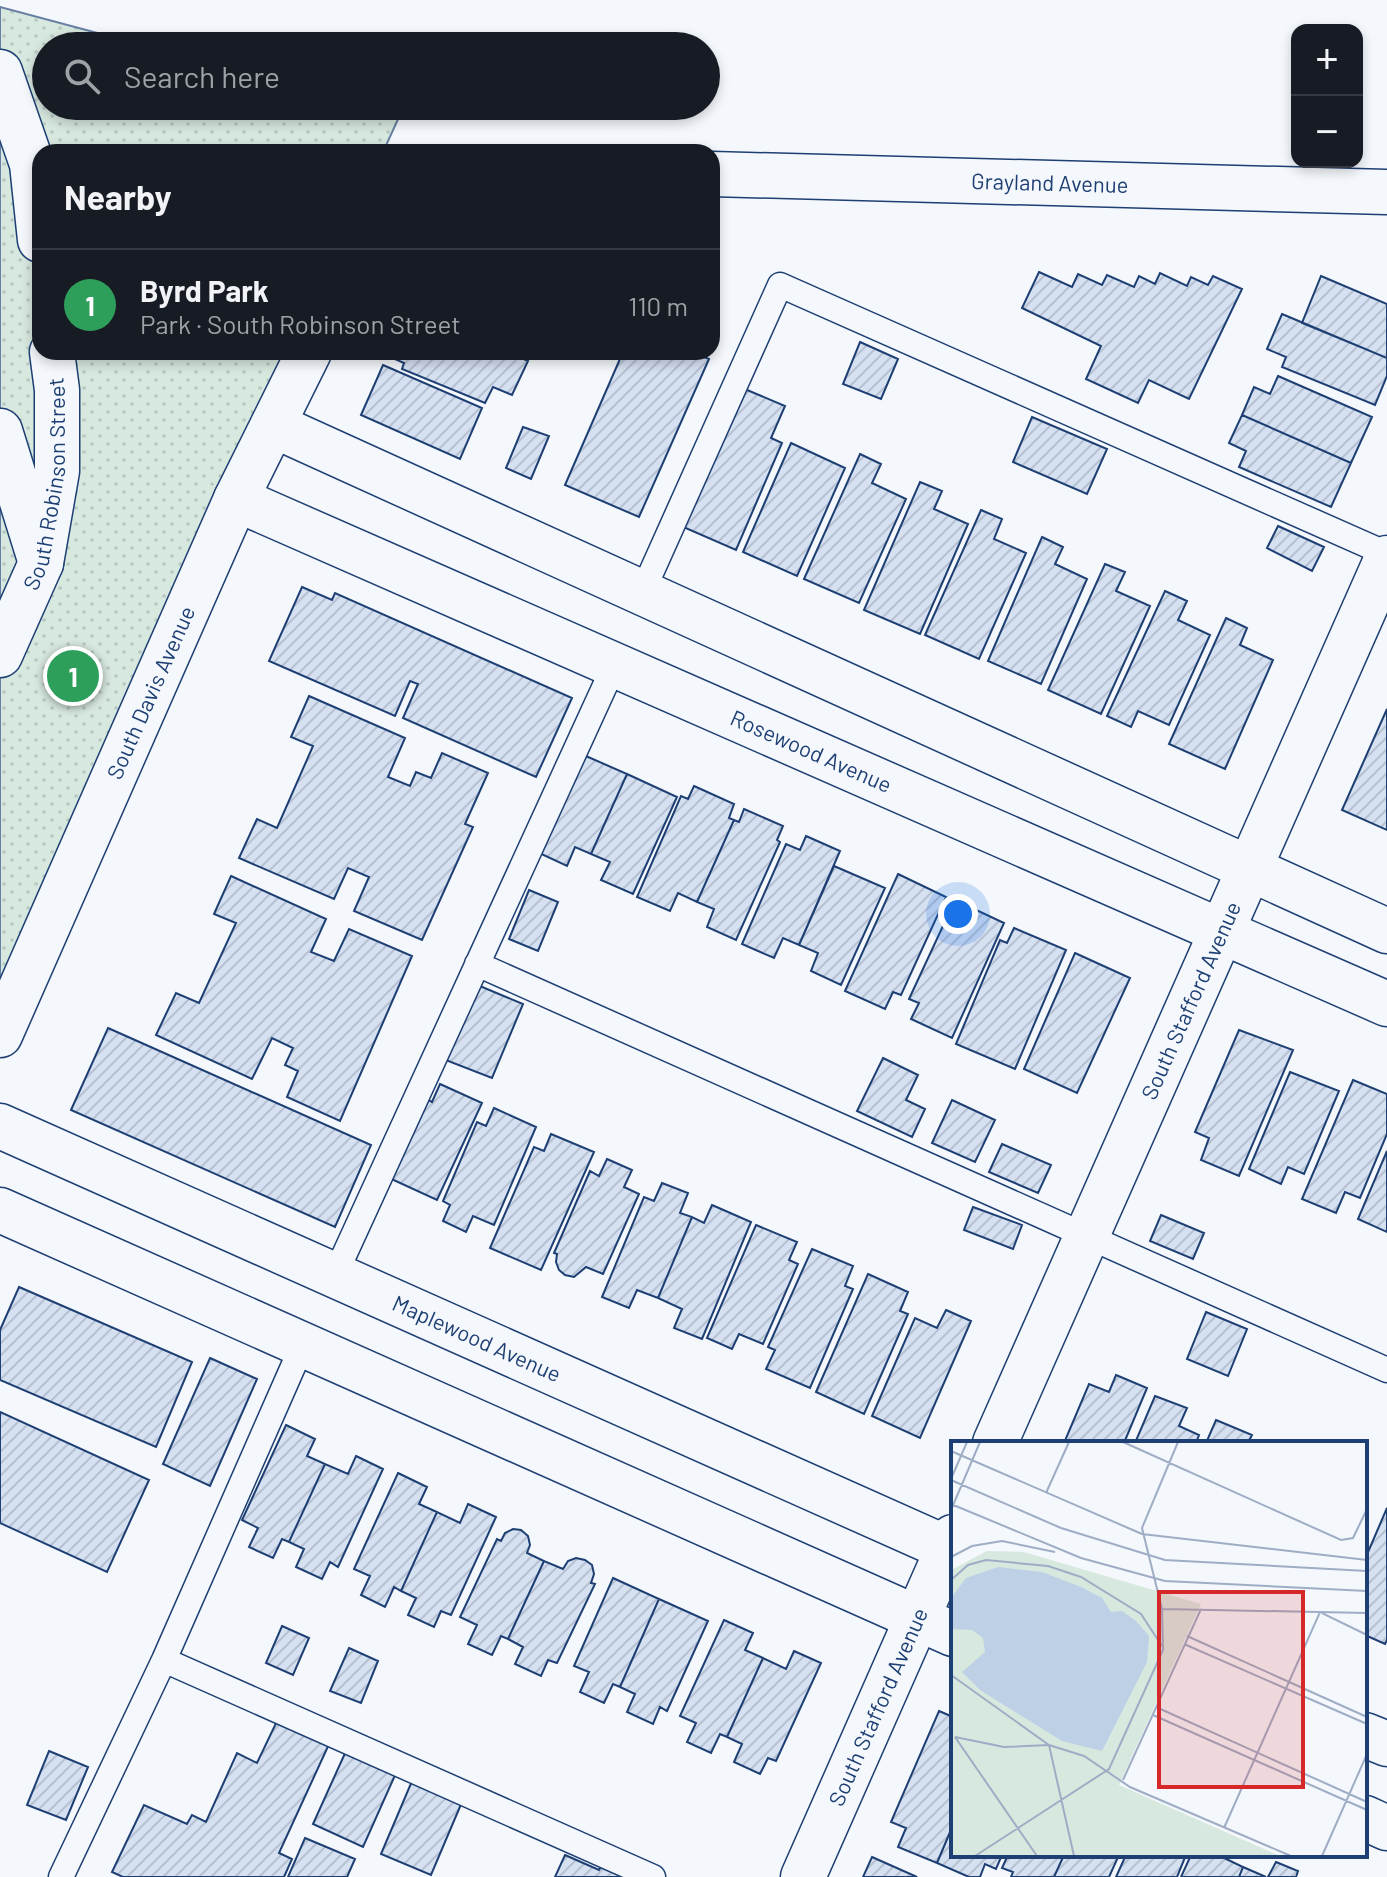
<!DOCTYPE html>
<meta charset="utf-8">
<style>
:root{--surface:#171b24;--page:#20242c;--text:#f1f3f6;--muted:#9ea1a6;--line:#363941;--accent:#0b8043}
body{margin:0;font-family:Barlow,sans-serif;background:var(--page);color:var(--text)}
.controls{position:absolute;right:24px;top:24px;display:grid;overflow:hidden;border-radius:16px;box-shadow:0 4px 12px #0003}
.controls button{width:72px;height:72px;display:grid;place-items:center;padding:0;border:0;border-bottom:2px solid var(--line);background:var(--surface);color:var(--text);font:40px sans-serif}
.you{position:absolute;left:958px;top:914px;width:28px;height:28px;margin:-20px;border:6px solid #fff;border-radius:50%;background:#1a73e8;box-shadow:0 0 0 12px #1a73e833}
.badge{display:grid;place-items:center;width:52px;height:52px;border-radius:50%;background:var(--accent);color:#fff;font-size:26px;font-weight:700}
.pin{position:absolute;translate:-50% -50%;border:4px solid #fff;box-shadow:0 2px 8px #0006}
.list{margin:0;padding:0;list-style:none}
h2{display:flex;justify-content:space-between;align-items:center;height:104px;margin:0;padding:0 32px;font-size:34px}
h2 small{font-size:26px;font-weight:400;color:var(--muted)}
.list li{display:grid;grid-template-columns:52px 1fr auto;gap:24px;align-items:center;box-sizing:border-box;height:112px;padding:0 32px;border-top:2px solid var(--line)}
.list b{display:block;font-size:30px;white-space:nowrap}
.list p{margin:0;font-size:26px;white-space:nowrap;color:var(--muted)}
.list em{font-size:26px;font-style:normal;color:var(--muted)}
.icon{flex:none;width:44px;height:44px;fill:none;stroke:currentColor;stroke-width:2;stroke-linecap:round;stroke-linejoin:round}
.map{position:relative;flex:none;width:1387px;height:1877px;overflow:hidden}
.search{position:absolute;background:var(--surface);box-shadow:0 4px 12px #0003;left:32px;top:32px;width:688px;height:88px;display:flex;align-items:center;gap:20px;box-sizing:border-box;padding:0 28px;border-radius:44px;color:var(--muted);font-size:30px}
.panel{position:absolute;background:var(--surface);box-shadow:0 4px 12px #0003;left:32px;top:144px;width:688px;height:216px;border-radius:24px}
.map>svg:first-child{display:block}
</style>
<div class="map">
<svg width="1387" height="1877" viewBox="0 0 1387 1877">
<defs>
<pattern id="grass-dots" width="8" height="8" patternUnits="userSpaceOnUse" patternTransform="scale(2)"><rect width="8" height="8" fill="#d7e8df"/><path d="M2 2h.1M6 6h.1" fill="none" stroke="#b8c8c3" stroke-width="1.8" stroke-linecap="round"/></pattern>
<pattern id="building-hatch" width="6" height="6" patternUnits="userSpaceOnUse" patternTransform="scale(2)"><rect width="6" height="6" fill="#d5e0f0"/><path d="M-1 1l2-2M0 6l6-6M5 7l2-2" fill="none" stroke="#b6c1d1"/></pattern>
</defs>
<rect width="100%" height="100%" fill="#f4f7fb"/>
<path fill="url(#grass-dots)" stroke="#687fa3" stroke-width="2" d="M0 7 146 46H46V106H368L400 115 383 152H40V352H292L0 1000Z"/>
<path fill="url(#building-hatch)" stroke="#1d3f73" stroke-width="2" d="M1039 272 1072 287 1078 274 1102 285 1107 275 1134 287 1139 276 1155 284 1160 273 1187 286 1191 277 1208 285 1213 276 1242 289 1189 399 1149 380 1138 403 1086 379 1101 346 1022 308Z
M1321 276 1387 304V358L1302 323Z
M1282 314 1387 358V376L1375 405 1282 367 1286 357 1267 349Z
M860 342 898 359 881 399 843 384Z
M387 352H509L528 361 512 395 493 387 485 403 402 369 404 363 386 355Z
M623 352H693L709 359 639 517 565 485Z
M383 365 482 408 460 459 361 415Z
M1278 376 1372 417 1351 463 1242 415 1254 387 1270 394Z
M740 387 785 406 771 438 782 443 736 550 681 526Z
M1242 415 1351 463 1331 507 1239 467 1246 451 1229 443Z
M1032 417 1107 449 1087 494 1013 462Z
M523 427 549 436 531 479 506 468Z
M791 443 845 468 797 576 743 552Z
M860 454 881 464 872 483 906 499 859 603 804 579Z
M920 482 942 491 934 509 968 524 920 634 864 610Z
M981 510 1002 519 994 539 1026 553 979 659 925 635Z
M1278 526 1324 547 1312 571 1267 548Z
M1042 537 1063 547 1055 564 1087 579 1041 684 988 661Z
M1105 564 1125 572 1116 591 1150 606 1101 714 1048 690Z
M302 587 332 600 335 593 572 698 536 777 403 718 418 684 410 681 395 716 269 661Z
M1165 591 1187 601 1178 620 1210 635 1169 725 1138 711 1131 727 1107 716Z
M1226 618 1247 628 1240 645 1273 660 1225 769 1169 744Z
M309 696 405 738 388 777 410 786 416 772 431 778 442 753 488 773 465 824 473 827 422 940 354 911 369 877 348 868 334 899 239 858 257 819 277 828 313 746 291 737Z
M1387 709V830L1342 810Z
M579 753 627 774 591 854 575 847 567 866 535 851Z
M627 774 677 797 633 894 601 880 610 862 591 854Z
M694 786 734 804 729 818 734 820 697 902 678 893 670 911 637 897 681 796 688 799Z
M744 809 783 826 777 840 780 842 736 940 707 927 714 909 697 902 734 820 739 822Z
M806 836 840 851 799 945 783 938 774 958 742 944 786 844 800 850Z
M834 866 885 888 841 985 811 971 818 953 799 945Z
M898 874 946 897 901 995 893 992 885 1009 845 991Z
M231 876 326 919 311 952 334 961 349 929 412 956 340 1121 287 1097 298 1071 285 1065 293 1048 272 1038 252 1079 156 1035 176 993 199 1003 236 923 214 914Z
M529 890 558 902 538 951 509 939Z
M955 900 1004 923 952 1038 911 1019 919 1003 909 999Z
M1014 928 1066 950 1015 1069 956 1044 1000 940 1007 943Z
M1075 953 1130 978 1077 1093 1024 1069Z
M475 984 523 1004 492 1078 443 1059Z
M108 1028 371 1145 335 1227 71 1110Z
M1239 1030 1293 1050 1239 1176 1201 1160 1209 1138 1195 1132Z
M883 1058 918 1075 906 1100 925 1109 912 1137 857 1111Z
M1290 1072 1339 1091 1304 1174 1288 1167 1281 1184 1249 1169Z
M1353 1080 1387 1094V1134L1360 1198 1345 1192 1336 1213 1302 1199Z
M440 1084 482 1103 437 1200 387 1177 423 1097 432 1102Z
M952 1100 995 1120 975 1162 932 1143Z
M494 1108 536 1127 494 1225 473 1216 466 1232 443 1221 450 1205 443 1201 477 1122 486 1126Z
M551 1134 594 1152 541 1270 490 1248 534 1147 544 1151Z
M1002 1144 1051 1165 1038 1193 989 1172Z
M1387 1151V1232L1358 1219Z
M607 1159 632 1170 624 1187 639 1194 603 1274 586 1267 574 1277 565 1275 559 1270 556 1262 557 1254 554 1253 590 1171 599 1176Z
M662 1183 688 1193 680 1213 692 1217 658 1298 637 1290 629 1308 602 1297 644 1197 654 1201Z
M712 1205 751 1222 702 1339 674 1328 682 1309 658 1298 692 1217 704 1223Z
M973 1207 1022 1225 1013 1249 964 1230Z
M1161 1215 1204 1233 1193 1259 1150 1241Z
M756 1225 797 1242 789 1260 798 1264 763 1344 739 1334 732 1349 707 1338Z
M812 1249 853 1266 845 1286 853 1289 810 1388 766 1369 775 1350 768 1347Z
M868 1274 908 1292 900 1311 908 1314 864 1414 816 1392Z
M19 1287 192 1362 156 1447 0 1380V1330Z
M946 1310 971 1321 920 1438 872 1416 915 1318 937 1328Z
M1206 1312 1247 1329 1228 1376 1187 1359Z
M210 1358 257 1379 210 1486 163 1464Z
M1116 1375 1147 1388 1124 1443H1064L1089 1384 1109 1392Z
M1155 1396 1187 1408 1179 1426 1199 1435 1196 1443H1135Z
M0 1412 149 1480 107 1572 0 1523Z
M1216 1420 1252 1435 1248 1443H1206Z
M286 1425 315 1439 307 1456 325 1464 289 1542 282 1539 273 1558 249 1547 258 1528 242 1520Z
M356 1456 383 1469 338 1567 330 1562 322 1579 296 1567 304 1549 289 1542 325 1464 348 1474Z
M398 1473 427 1487 419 1504 437 1512 401 1591 394 1587 385 1607 361 1595 370 1576 354 1569Z
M468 1504 496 1517 451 1615 441 1611 434 1627 408 1615 416 1598 401 1591 437 1512 460 1523Z
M1387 1508V1640L1385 1644 1365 1635V1559Z
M513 1529 521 1530 528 1536 530 1545 527 1553 544 1561 508 1639 501 1636 492 1655 468 1644 477 1625 460 1617 497 1539 501 1541 505 1533Z
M576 1558 585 1560 592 1565 594 1574 591 1583 595 1584 557 1663 548 1660 541 1676 515 1664 523 1647 508 1639 544 1561 563 1569 568 1561Z
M613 1578 659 1599 620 1687 613 1684 604 1703 580 1692 589 1672 574 1666Z
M659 1599 708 1621 667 1711 660 1707 653 1724 627 1712 635 1694 620 1687Z
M724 1620 753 1633 745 1650 763 1658 727 1737 720 1734 711 1753 687 1742 696 1723 680 1716Z
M282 1626 309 1638 293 1675 266 1663Z
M349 1648 378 1661 361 1703 330 1691Z
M794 1651 821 1663 776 1761 768 1758 760 1774 734 1762 742 1744 727 1737 763 1658 786 1669Z
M939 1711 953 1717V1825L937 1863 898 1847 906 1828 891 1822Z
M278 1719 330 1742 279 1853 292 1859 284 1877H123L112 1872 144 1805 187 1824 192 1815 206 1822 237 1753 257 1763Z
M49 1751 88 1767 66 1820 27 1805Z
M346 1751 396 1773 363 1847 313 1824Z
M412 1781 462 1802 431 1875 381 1854Z
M953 1825V1855H1002L996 1869 985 1864 980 1877H969L937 1863Z
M305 1838 355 1859 347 1877H288Z
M565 1855 599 1870 603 1863 635 1877H555Z
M1008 1855H1064L1054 1877H1011L1013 1872 1002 1868Z
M1064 1855H1119L1109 1877H1054Z
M1126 1855H1186L1177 1877H1116Z
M1191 1855H1218L1243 1867 1239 1877H1181Z
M872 1857 917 1877H863Z
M1276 1862 1298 1871 1296 1877H1268Z
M1243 1867 1266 1877H1239Z"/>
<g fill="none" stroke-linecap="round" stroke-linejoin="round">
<defs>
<path id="lane" d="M642 593 780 285 1387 554
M477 964 1387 1370
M335 1275 614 666
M164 1660 653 1877
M61 1877 164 1660 303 1344"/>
<g id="street">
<path d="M273 425 1387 931"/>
<path d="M0 431 41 563"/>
<path id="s1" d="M236 499 1387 1004"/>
<path id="s2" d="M0 1035 236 499 309 352"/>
<path id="s3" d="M0 1126 953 1551"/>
<path d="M0 1210 953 1634"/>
<path id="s4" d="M995 1443 1387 558"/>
<path d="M1365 1735 1387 1744"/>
<path d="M1365 1818 1387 1828"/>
<path id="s5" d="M803 1877 953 1537"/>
</g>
<g id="secondary">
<path d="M0 72 32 164 40 240"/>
<path id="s6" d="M712 174 1387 192"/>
<path id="s7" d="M0 655 41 563 57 471V390L52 352"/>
</g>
</defs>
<use href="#lane" stroke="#1d3f73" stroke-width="27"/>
<use href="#street" stroke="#1d3f73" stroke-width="47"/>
<use href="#secondary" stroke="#1d3f73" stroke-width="47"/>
<use href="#lane" stroke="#f4f7fb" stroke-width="24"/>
<use href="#street" stroke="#f4f7fb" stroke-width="44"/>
<use href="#secondary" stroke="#f4f7fb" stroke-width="44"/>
</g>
<g text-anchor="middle" stroke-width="6" stroke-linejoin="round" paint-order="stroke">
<g font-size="22" fill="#1d3f73" stroke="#f4f7fb">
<text dy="8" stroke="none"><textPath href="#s6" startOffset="338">Grayland Avenue</textPath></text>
<text dy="8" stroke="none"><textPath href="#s7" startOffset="180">South Robinson Street</textPath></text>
<text dy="8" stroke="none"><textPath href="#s2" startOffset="374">South Davis Avenue</textPath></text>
<text dy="8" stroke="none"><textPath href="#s1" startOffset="628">Rosewood Avenue</textPath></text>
<text dy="8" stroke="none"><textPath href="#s4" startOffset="484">South Stafford Avenue</textPath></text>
<text dy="8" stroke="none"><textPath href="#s3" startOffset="522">Maplewood Avenue</textPath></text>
<text dy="8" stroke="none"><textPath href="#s5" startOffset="186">South Stafford Avenue</textPath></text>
</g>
</g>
<g transform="translate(951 1441)">
<rect width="416" height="416" fill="#f4f7fb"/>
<path d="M36 110 73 111 250 163 168 344 329 415H0V129Z" fill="#d7e8df"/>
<path d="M47 126 91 131 130 146 151 157 160 171 171 170 185 180 198 195 196 221 151 310 111 300 29 249 11 231 34 211 32 197 21 189 1 188 0 157 15 137Z" fill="#bed0e5"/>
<path fill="none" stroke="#9eadc5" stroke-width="2" d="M172 1 390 99 402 97 416 68M0 10 191 93M0 38 16 1M0 39 110 87 214 119 416 130M95 52 118 1M0 63 130 117 214 140 416 150M0 69 29 1M191 93 416 119M0 116 21 105 51 100 104 111M0 139 17 124 35 119 97 125 130 136 190 173 211 205M211 168 416 172M236 195 416 276M233 203 416 283M0 234 98 304 133 315 179 346 340 415M205 266 416 361M202 274 416 369M4 296 86 415M4 296 53 306 98 304M98 304 123 415M172 339 250 168M273 387 369 171 416 194M24 415 158 328 212 209 211 168 191 87 227 1M371 415 416 313"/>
<path fill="#d62828" fill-opacity="0.15" stroke="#d62828" stroke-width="4" d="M208 151H352V346H208Z"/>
<rect width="416" height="416" fill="none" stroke="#1d3f73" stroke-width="4"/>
</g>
</svg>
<div class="controls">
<button>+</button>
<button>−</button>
</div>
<div class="you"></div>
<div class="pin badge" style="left:73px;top:676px;background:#2e9e5b">1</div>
<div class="search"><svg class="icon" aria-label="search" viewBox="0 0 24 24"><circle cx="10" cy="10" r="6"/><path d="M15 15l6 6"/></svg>Search here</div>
<section class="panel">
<h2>Nearby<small></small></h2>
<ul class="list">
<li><span class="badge" style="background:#2e9e5b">1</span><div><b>Byrd Park</b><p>Park · South Robinson Street</p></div><em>110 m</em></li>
</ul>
</section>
</div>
